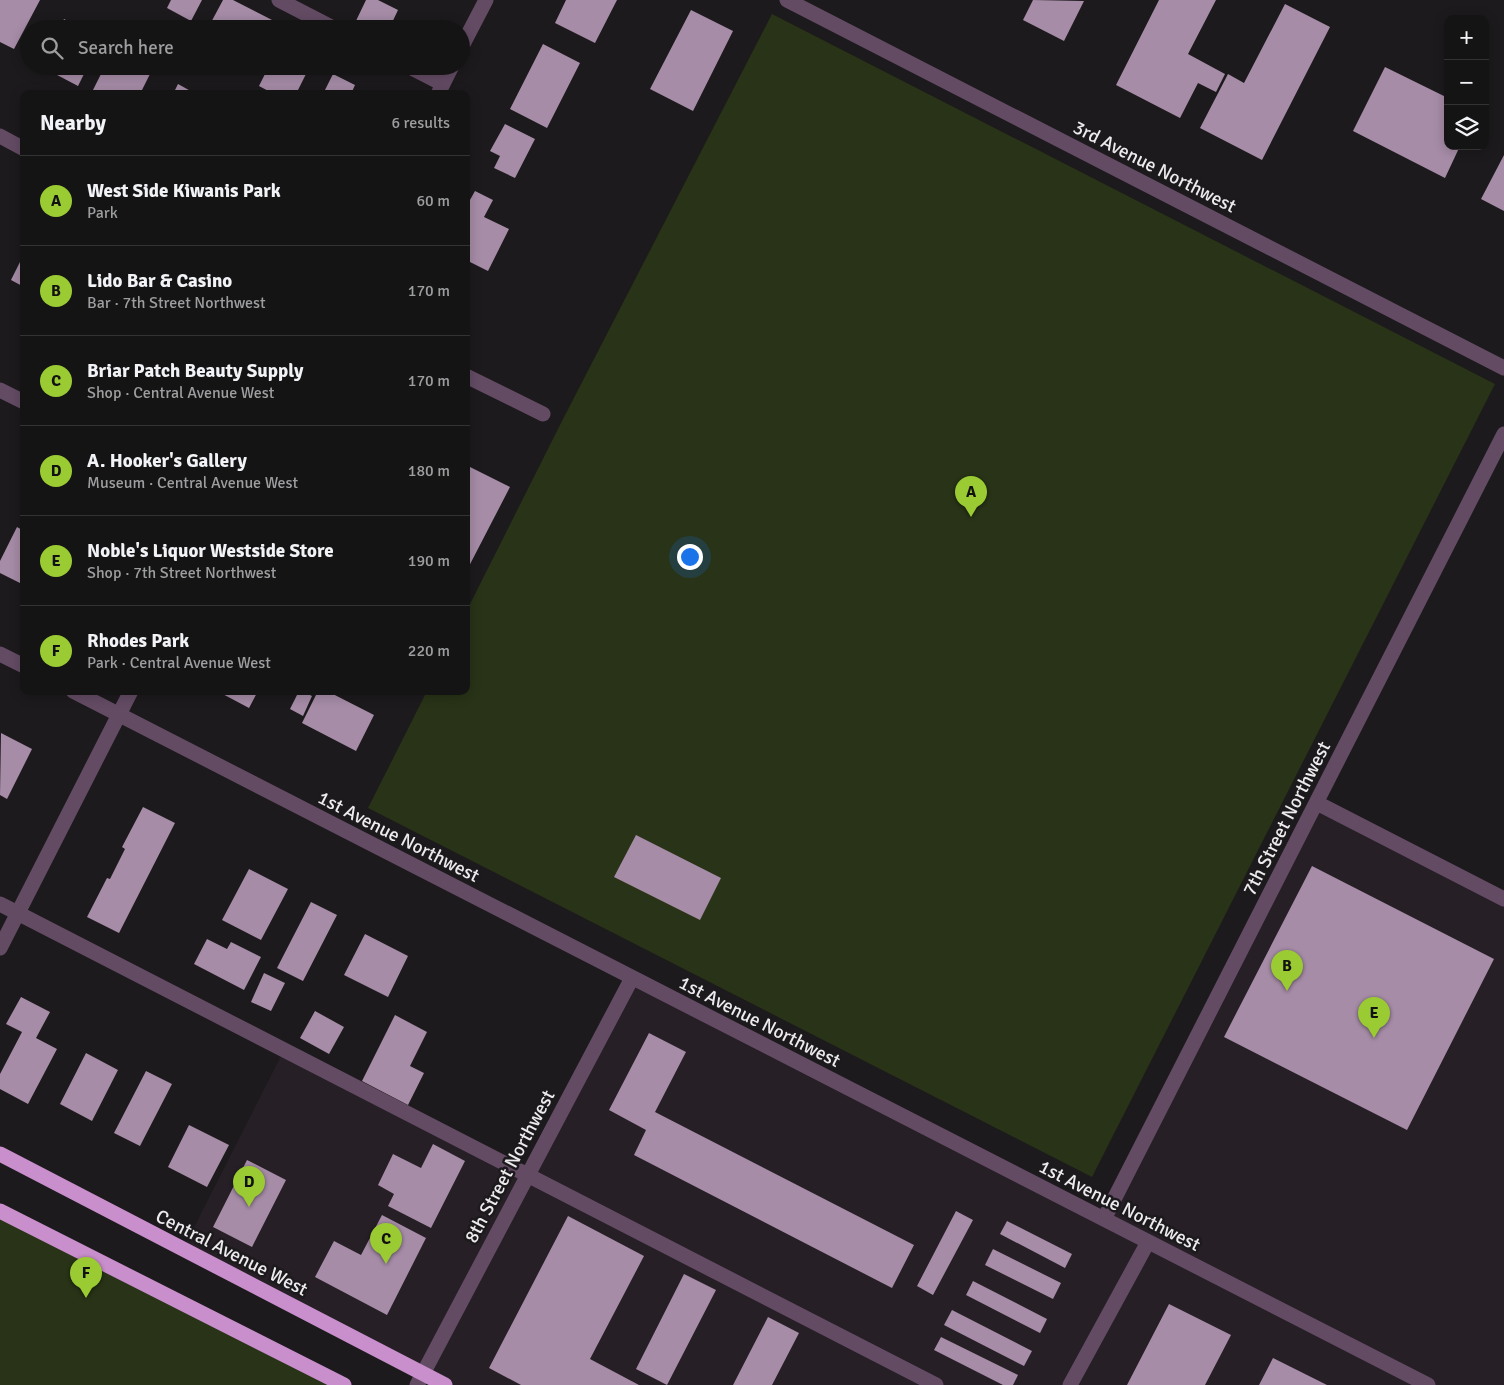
<!DOCTYPE html>
<meta charset="utf-8">
<style>
:root{--surface:#151415;--page:#1e1d1e;--text:#f1f3f6;--muted:#9d9ea0;--line:#343334;--accent:#9bcb33}
body{margin:0;font-family:Signika,sans-serif;background:var(--page);color:var(--text)}
.controls{position:absolute;right:15px;top:15px;display:grid;overflow:hidden;border-radius:10px;box-shadow:0 2px 12px #0003}
.controls button{width:45px;height:45px;display:grid;place-items:center;padding:0;border:0;border-bottom:1px solid var(--line);background:var(--surface);color:var(--text);font:25px sans-serif}
.you{position:absolute;left:689px;top:556px;width:18px;height:18px;margin:-12px;border:4px solid #fff;border-radius:50%;background:#1a73e8;box-shadow:0 0 0 8px #1a73e833}
.badge{display:grid;place-items:center;width:32px;height:32px;border-radius:50%;background:var(--accent);color:#111;font-size:16px;font-weight:700}
.pin{position:absolute;translate:-50% -41px;filter:drop-shadow(0 1px 2px #0008)}
.pin::after{content:'';position:absolute;top:26px;width:18px;height:15px;background:inherit;clip-path:polygon(0 0,100% 0,50% 100%)}
.list{margin:0;padding:0;list-style:none}
h2{display:flex;justify-content:space-between;align-items:center;height:65px;margin:0;padding:0 20px;font-size:21px}
h2 small{font-size:16px;font-weight:400;color:var(--muted)}
.list li{display:grid;grid-template-columns:32px 1fr auto;gap:15px;align-items:center;box-sizing:border-box;height:90px;padding:0 20px;border-top:1px solid var(--line)}
.list b{display:block;font-size:19px;white-space:nowrap}
.list p{margin:0;font-size:16px;white-space:nowrap;color:var(--muted)}
.list em{font-size:16px;font-style:normal;color:var(--muted)}
.icon{flex:none;width:28px;height:28px;fill:none;stroke:currentColor;stroke-width:2;stroke-linecap:round;stroke-linejoin:round}
.map{position:relative;flex:none;width:1504px;height:1385px;overflow:hidden}
.search{position:absolute;background:var(--surface);box-shadow:0 2px 12px #0003;left:20px;top:20px;width:450px;height:55px;display:flex;align-items:center;gap:12px;box-sizing:border-box;padding:0 18px;border-radius:28px;color:var(--muted);font-size:19px}
.panel{position:absolute;background:var(--surface);box-shadow:0 2px 12px #0003;left:20px;top:90px;width:450px;height:605px;border-radius:10px}
.map>svg:first-child{display:block}
</style>
<div class="map">
<svg width="1504" height="1385" viewBox="0 0 1504 1385">
<rect width="100%" height="100%" fill="#1c1a1c"/>
<path fill="#261f26" d="M1317 803 1504 899V1385H445L183 1249 284 1050 527 1175 632 978 1104 1219Z"/>
<path fill="#283317" d="M772 14 1495 384 1092 1177 368 808 427 691H466V612L562 421Z
M0 1211 344 1385H0Z"/>
<path fill="#a68ca7" d="M0 0H40L14 49 0 42Z
M171 0H202L191 21 167 8Z
M223 0H233L276 22 272 29H210L208 28Z
M366 0H378L398 10 389 29H362L354 25Z
M566 0H617L595 43 555 23Z
M1033 0 1084 1 1064 41 1023 20Z
M1159 0H1216L1188 54 1225 74 1216 92 1198 83 1180 118 1116 85Z
M1285 4 1330 27 1262 160 1200 128 1228 74 1244 83Z
M691 10 733 31 693 111 650 89Z
M64 19 84 29H59Z
M543 44 580 63 547 128 510 109Z
M40 66H88L78 86Z
M105 66H154L140 94H96L92 92Z
M269 66H310L296 94H274L259 86Z
M1385 67 1448 98V146H1460L1445 178 1353 131Z
M333 74 355 85 351 94H323Z
M178 84 196 94H173Z
M505 124 535 139 515 178 494 168 500 156 490 151Z
M1504 155V211L1481 199Z
M475 191 493 200 484 217 509 229 488 271 466 260V207Z
M24 254V287L11 280Z
M466 465 510 487 466 572Z
M17 527 24 531V585L0 573V561Z
M217 691H258L249 708Z
M299 691H302L312 696 303 716 290 709Z
M318 691H327L374 715 356 751 302 723Z
M1 733 32 749 7 799 0 795Z
M143 807 175 823 119 933 87 917 107 878 110 879 125 849 122 847Z
M636 835 721 878 700 920 614 877Z
M1312 866 1494 959 1407 1130 1224 1037Z
M249 869 288 889 261 940 222 920Z
M311 902 337 915 303 981 277 968Z
M365 934 408 956 388 997 344 975Z
M207 939 227 949 231 942 261 957 244 990 194 964Z
M264 973 285 983 271 1011 251 1002Z
M21 997 50 1012 36 1038 57 1049 28 1104 0 1089V1074L22 1032 6 1024Z
M315 1011 344 1027 329 1054 300 1038Z
M395 1015 427 1032 410 1066 424 1073 408 1105 362 1081Z
M649 1033 686 1052 655 1112 914 1245 892 1288 634 1155 646 1130 609 1110Z
M86 1053 118 1070 92 1121 60 1104Z
M146 1071 172 1084 140 1146 114 1133Z
M189 1125 229 1145 207 1187 168 1167Z
M433 1144 465 1161 431 1228 388 1206 394 1194 378 1185 393 1154 421 1168Z
M247 1160 286 1180 252 1247 213 1227Z
M956 1211 973 1220 933 1295 917 1286Z
M382 1215 426 1238 387 1315 315 1277 334 1241 361 1255Z
M568 1216 644 1256 590 1359 639 1385H521L489 1368Z
M1007 1221 1072 1254 1065 1268 1000 1234Z
M993 1249 1061 1283 1053 1299 985 1265Z
M684 1274 716 1290 667 1385 636 1369Z
M973 1281 1047 1319 1040 1333 966 1295Z
M1169 1304 1231 1335 1205 1385H1127Z
M952 1310 1032 1351 1024 1366 944 1325Z
M768 1317 799 1333 772 1385H733Z
M941 1337 1018 1375 1013 1385H1003L934 1350Z
M1273 1358 1327 1385H1259Z"/>
<g fill="none" stroke-linecap="round" stroke-linejoin="round">
<path stroke="#634b64" stroke-width="15" d="M279 0 335 29
M787 0 1504 368
M461 48 486 0
M408 66 443 84
M438 94 452 66
M0 136 24 149
M466 376 543 414
M0 390 24 402
M0 654 24 666
M73 691 1428 1385
M1317 803 1504 899
M0 904 936 1385
M0 948 131 691
M1104 1219 1504 434
M417 1385 632 978
M1070 1385 1148 1242"/>
<path stroke="#c98ecc" stroke-width="15" d="M0 1154 445 1385
M0 1211 344 1385"/>
</g>
<g text-anchor="middle" stroke-width="5" stroke-linejoin="round" paint-order="stroke">
<g font-size="19" fill="#edebed" stroke="#1c1a1c">
<text transform="translate(1155 166) rotate(27)" y="7">3rd Avenue Northwest</text>
<text transform="translate(1286 818) rotate(-63)" y="7">7th Street Northwest</text>
<text transform="translate(399 836) rotate(27)" y="7">1st Avenue Northwest</text>
<text transform="translate(760 1021) rotate(27)" y="7">1st Avenue Northwest</text>
<text transform="translate(509 1166) rotate(-62)" y="7">8th Street Northwest</text>
<text transform="translate(1120 1205) rotate(27)" y="7">1st Avenue Northwest</text>
<text transform="translate(232 1252) rotate(27)" y="7">Central Avenue West</text>
</g>
</g>
</svg>
<div class="controls">
<button>+</button>
<button>−</button>
<button><svg class="icon" aria-label="layers" viewBox="0 0 24 24"><path d="M12 4l9 5-9 5-9-5zM3 14l9 5 9-5"/></svg></button>
</div>
<div class="you"></div>
<div class="pin badge" style="left:971px;top:517px">A</div>
<div class="pin badge" style="left:1287px;top:991px">B</div>
<div class="pin badge" style="left:386px;top:1264px">C</div>
<div class="pin badge" style="left:249px;top:1207px">D</div>
<div class="pin badge" style="left:1374px;top:1038px">E</div>
<div class="pin badge" style="left:86px;top:1298px">F</div>
<div class="search"><svg class="icon" aria-label="search" viewBox="0 0 24 24"><circle cx="10" cy="10" r="6"/><path d="M15 15l6 6"/></svg>Search here</div>
<section class="panel">
<h2>Nearby<small>6 results</small></h2>
<ul class="list">
<li><span class="badge">A</span><div><b>West Side Kiwanis Park</b><p>Park</p></div><em>60 m</em></li>
<li><span class="badge">B</span><div><b>Lido Bar &amp; Casino</b><p>Bar · 7th Street Northwest</p></div><em>170 m</em></li>
<li><span class="badge">C</span><div><b>Briar Patch Beauty Supply</b><p>Shop · Central Avenue West</p></div><em>170 m</em></li>
<li><span class="badge">D</span><div><b>A. Hooker's Gallery</b><p>Museum · Central Avenue West</p></div><em>180 m</em></li>
<li><span class="badge">E</span><div><b>Noble's Liquor Westside Store</b><p>Shop · 7th Street Northwest</p></div><em>190 m</em></li>
<li><span class="badge">F</span><div><b>Rhodes Park</b><p>Park · Central Avenue West</p></div><em>220 m</em></li>
</ul>
</section>
</div>
